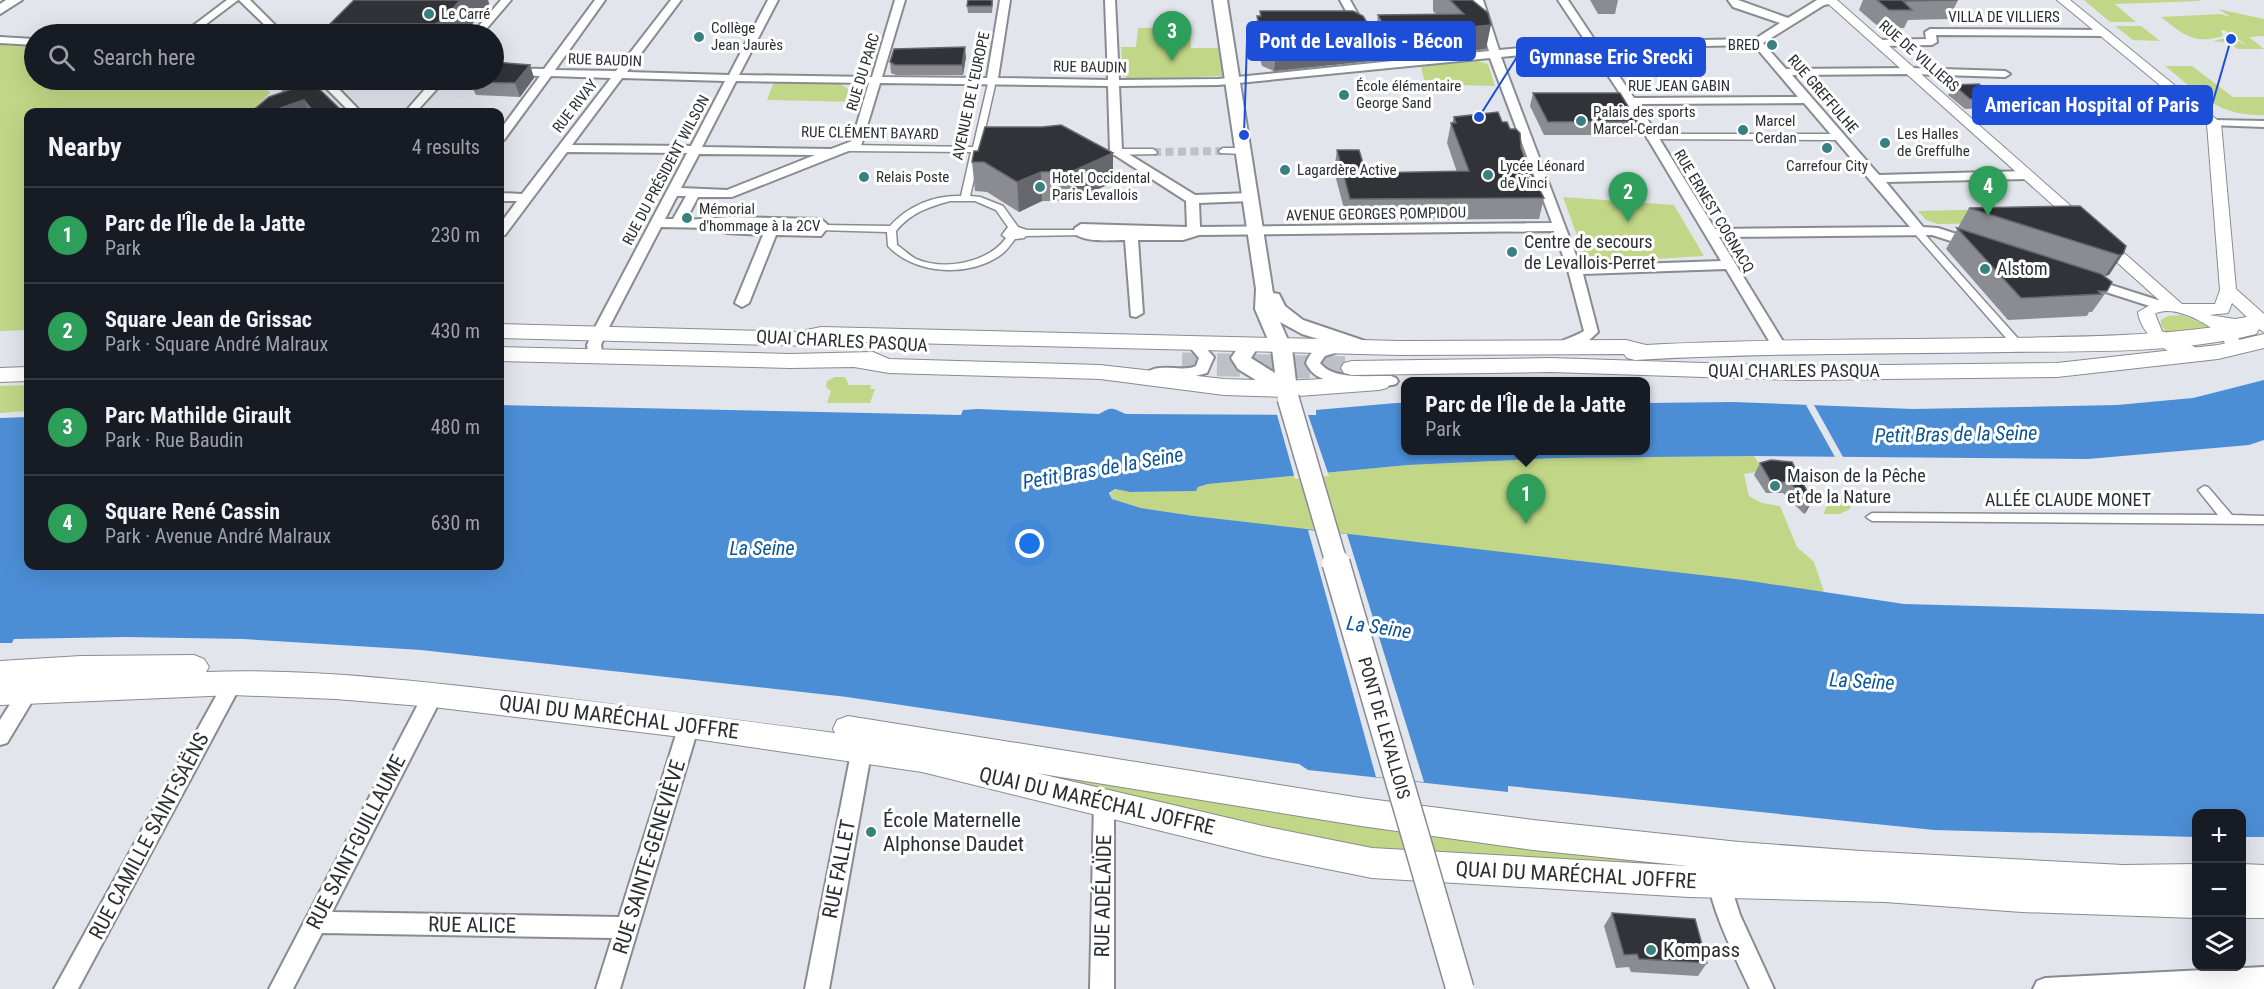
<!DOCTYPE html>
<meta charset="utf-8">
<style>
:root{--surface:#171b24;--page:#242831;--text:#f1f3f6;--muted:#9ea1a6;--line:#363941;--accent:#388180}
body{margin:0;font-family:"Roboto Condensed",sans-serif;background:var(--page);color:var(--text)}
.controls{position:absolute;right:18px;bottom:18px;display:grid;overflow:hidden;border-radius:12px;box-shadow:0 6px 24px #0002}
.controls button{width:54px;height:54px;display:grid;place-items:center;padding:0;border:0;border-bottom:2px solid var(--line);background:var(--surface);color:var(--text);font:30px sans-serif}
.you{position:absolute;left:1030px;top:544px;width:21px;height:21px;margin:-15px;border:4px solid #fff;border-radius:50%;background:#1a73e8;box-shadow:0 0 0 9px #1a73e833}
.badge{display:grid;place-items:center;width:39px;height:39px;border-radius:50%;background:var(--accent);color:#fff;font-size:20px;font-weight:700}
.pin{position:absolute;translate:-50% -50px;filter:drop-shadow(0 2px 3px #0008)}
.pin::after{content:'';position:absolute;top:32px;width:21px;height:18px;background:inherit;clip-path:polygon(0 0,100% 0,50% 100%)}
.popup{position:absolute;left:1401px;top:377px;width:249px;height:78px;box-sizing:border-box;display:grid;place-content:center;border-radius:12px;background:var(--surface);filter:drop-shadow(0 2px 4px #0005);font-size:20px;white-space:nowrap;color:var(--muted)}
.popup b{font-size:22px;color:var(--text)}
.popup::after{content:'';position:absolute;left:50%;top:100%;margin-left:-12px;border:12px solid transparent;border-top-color:var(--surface)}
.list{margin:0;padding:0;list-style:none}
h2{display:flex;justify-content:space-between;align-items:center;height:78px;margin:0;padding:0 24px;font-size:26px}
h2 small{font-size:20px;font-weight:400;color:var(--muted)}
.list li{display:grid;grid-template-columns:39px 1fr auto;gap:18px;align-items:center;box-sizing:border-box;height:96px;padding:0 24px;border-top:2px solid var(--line)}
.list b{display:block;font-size:22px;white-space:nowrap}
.list p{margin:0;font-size:20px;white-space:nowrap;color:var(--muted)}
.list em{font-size:20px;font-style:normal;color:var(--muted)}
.icon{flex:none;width:33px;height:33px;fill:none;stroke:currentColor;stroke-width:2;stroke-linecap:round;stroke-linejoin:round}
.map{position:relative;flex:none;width:2264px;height:989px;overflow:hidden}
.search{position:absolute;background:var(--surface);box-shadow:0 6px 24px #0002;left:24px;top:24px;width:480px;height:66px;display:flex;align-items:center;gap:15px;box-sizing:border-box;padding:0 21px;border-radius:33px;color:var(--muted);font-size:22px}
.panel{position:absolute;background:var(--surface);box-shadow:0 6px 24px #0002;left:24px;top:108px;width:480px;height:462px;border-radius:12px}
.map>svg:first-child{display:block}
</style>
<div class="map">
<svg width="2264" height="989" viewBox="0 0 2264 989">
<rect width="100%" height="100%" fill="#e2e5ec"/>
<path fill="#c1d787" d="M2084 0H2199L2200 1 2115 4 2136 22H2110Z
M2218 9 2264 19V36L2249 37 2264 49H2238L2229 43 2213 41 2227 38 2230 35 2243 44H2237H2245L2224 30H2221L2223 36C2194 45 2184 35 2161 17L2220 14 2231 17Z
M2115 26H2141L2160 41 2133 40Z
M1190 27 1191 48H1219L1224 76 1129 79 1123 76 1121 47H1136L1138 28Z
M0 44 34 47V80H259L270 93 256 107H273L267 112H28V330L0 331Z
M1477 61 1488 64 1495 86 1425 84 1421 66Z
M2165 66H2192L2233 97H2264V115C2218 117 2199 93 2165 66Z
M774 82 838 83 861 96 859 102 767 100Z
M1563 197 1674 205 1704 256 1587 263Z
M2046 208 2061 222 1938 224 1926 220 1918 211Z
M2182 315 2215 328 2167 333 2161 325V320L2168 316Z
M835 377H845L849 385H871L870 389H875L870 403H827L831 391 826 387 827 381Z
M28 385V411L0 413V386Z
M1754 456 1764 471 1744 474 1749 496 1762 503 1780 506 1797 547 1814 562 1824 592 1194 516 1141 508 1112 499 1110 494 1115 489 1130 492 1196 491 1198 487 1208 484 1408 465 1557 458Z
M1832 494 1848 498 1851 503 1850 509 1840 514H1824L1829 496Z
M961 757 1674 859 1677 873 1372 854Z"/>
<path fill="#4c8ed6" d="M2264 380V440L2249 445 2088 459 1754 456 1557 458 1408 465 1208 484 1198 487 1196 491 1130 492 1115 489 1109 493 1112 499 1141 508 1194 516 1744 580 1904 604 2264 614V837H2242V814H2196V837L1934 830 1508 786V792L1308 770 1299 764 847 697 421 650 243 639 125 637 14 639 12 643H0V418L28 417V566H500V405L961 415 963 410 978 409 1099 414C1113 405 1113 409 1126 414L1316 415V410L1396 403H1406V450H1646V403L1734 402 1913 409 2117 405 2193 398Z"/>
<path fill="#e2e5ec" d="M1806 405H1814L1843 457H1835Z
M1276 411 1307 412 1329 476 1295 479Z
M1308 530 1347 534 1424 782 1376 777Z"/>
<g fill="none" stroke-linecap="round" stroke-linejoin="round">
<path stroke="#bec0c7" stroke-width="8" stroke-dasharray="8 4.5" stroke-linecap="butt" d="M1153 152 1223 151"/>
<path stroke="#bec0c7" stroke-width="23" stroke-dasharray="23 12" stroke-linecap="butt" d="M1182 364 1352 368"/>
<defs>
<path id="pedestrian" d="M989 79 996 81 981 147H994L998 150 994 153 980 152 970 196 980 197 1003 206 1018 227 1027 230H1080L1083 231V235L1026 236 1024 238 1015 239C1011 244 1007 250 1002 254 970 278 915 275 888 246L887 232 819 230 817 228 822 225 890 226C908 206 934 195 961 196L971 152 848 151 844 148 848 145 973 147ZM950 201H975L996 210 1008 227 1002 235 1006 238C988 263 944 271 916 259 909 255 903 249 897 245L896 231C911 213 928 207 950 201Z
M1650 134H1839L1843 137 1839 140 1647 139V135Z
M1223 148H1243L1247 151 1243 154 1220 153 1219 151Z
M1153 149 1157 152 1156 154 1111 155 1107 152 1111 149Z
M1918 229 1921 230 2022 343 2023 345 2022 347H2014L1915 234 1913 232Z
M2204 486 2208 487 2232 515 2264 516V524L1872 521 1866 517 1872 513 2218 515 2198 490Z"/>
<path id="minor" d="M227 0H238L193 34H182Z
M239 0H250L284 34H274Z
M501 0H511L482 34H472Z
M595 0H605L555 70 616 71 671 0H681L627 72 729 75 768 0H778L739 75 872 77 895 0H905L882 77 987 78 1000 0H1010L998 78 1108 80 1105 0H1115L1119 80 1218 79 1489 51 1473 0H1483L1499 50 1586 42 1558 0H1568L1596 42 1755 39 1780 23 1733 7 1728 0H1738L1788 18 1817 0H1835V3L1824 5 1763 43 1786 69 1911 68 2005 71 2010 74 2005 77 1911 74 1792 75 1879 175 2027 171 2033 175 2027 179 1886 182 1923 227 1938 228 1978 241V247L1973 248 1932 235 1719 237 1787 348 1785 351H1775L1726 269 1583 274 1598 332 1586 343 1560 352 1553 347C1560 339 1574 338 1584 331L1568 270 1554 231 1199 235 1183 240H1138L1143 313 1136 317 1131 316 1125 240C1109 240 1086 243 1073 233L1075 228 1081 224 1187 227 1186 201 1110 152 1108 86 880 83 861 146 732 197H698L686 220 731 217 821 219 829 226 821 236 776 235 749 303 742 307 735 303 763 235 727 233 712 228 661 227 606 333 601 345 603 357 596 362 589 357 587 345 592 333 687 153 567 152 505 235 500 236V224L517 201H500V193L522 194 611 78 551 76 504 140 500 142V130L540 76 494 74V68L544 69ZM1754 45 1798 97 1634 98 1600 48ZM1590 48 1623 98 1613 101 1627 104 1721 261 1580 266 1501 57ZM1490 58 1552 223 1200 227 1199 203 1251 201 1257 197 1251 193 1195 195 1122 150 1119 86 1218 85ZM622 78 725 81 691 146 572 145ZM736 81 869 83 852 141 831 149 702 147ZM1804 103 1910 227 1715 229 1638 104ZM699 154 815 155 727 190 681 188ZM677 196H686L673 219H665ZM729 225H731L767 226V227ZM780 226 815 227 813 229Z
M1340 0H1350L1366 29 1365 31H1357Z
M1930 29 2104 30 2109 33 2104 36 1936 35 1937 42 1932 45 1879 46 1874 43 1879 40 1926 39 1925 32Z
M0 37 34 39V45L0 43Z
M318 80H330L361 112H350Z
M433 80H445L416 112H405Z
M2214 120 2264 121V127L2210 125 2208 123Z
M2089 278 2164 302 2166 305 2159 309 2084 285 2082 282Z
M1194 339 1199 341 1214 357 1207 373 1188 378H1147L1145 375C1156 361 1181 373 1196 366L1199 358 1187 344Z
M1339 342 1346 347 1344 350 1325 356 1320 363C1334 381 1371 375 1391 376L1396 378 1398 381 1396 384C1379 389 1335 385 1319 377 1313 374 1309 369 1306 363 1312 347 1323 344 1339 342Z
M233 675 240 678 242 683 78 989H54L226 678Z
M32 677 39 680 42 685 7 743 0 745V720L25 680Z
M433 687 440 689 443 695 332 912 619 917 679 725 682 719 689 717 696 719 699 725 620 989H596L612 938 322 933 293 989H269L426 689Z
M862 740 869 742 872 748 829 989H805L852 748 855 742Z
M1104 793 1111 796 1114 802V989H1090L1094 802 1097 796Z
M1718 868 1726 871 1740 915 1774 989H1750C1740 967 1701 891 1710 871Z
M2264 967V989H2033L2037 981 2045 978Z"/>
<path id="tertiary" d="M1824 0H1837L2182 304H2215L2220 290 2207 124 2057 0H2070L2221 123 2236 289 2264 314V332L2254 326 2233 329 2244 348 2235 353 2229 352C2226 347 2224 339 2220 335 2206 322 2172 304 2155 314L2162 331 2203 351 2206 355 2203 359C2179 365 2140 337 2138 312L2159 300ZM2232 303 2247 317 2235 319 2209 315 2228 313Z"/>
<path id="secondary" d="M6 0H22L0 14V4Z
M1213 0H1227L1273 293 1279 294 1285 306 1303 320 1368 342 1371 346 1368 350H1354L1302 334 1280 322 1292 349 1298 398 1295 403H1281L1277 393 1238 369 1231 358 1243 340H1257L1260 344 1251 358 1275 373 1272 349 1255 309 1256 289Z"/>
<path id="primary" d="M2248 322 2256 324 2259 329 2256 334C2176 354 2089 351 2007 352 1883 354 1759 353 1635 360L1627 358 1624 354 1400 355 828 341 818 346 500 338V324L797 332 821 327 1400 341 1626 340 1646 345C1760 339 1875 340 1989 338 2076 337 2162 337 2248 322Z
M2264 334V348L2218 359 2057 377 1799 380 1551 372 1352 375 1344 373 1341 368 1344 363 1352 361 1551 358 1799 366 2057 363 2218 345Z
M500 347 790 354 873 352 889 359 1100 365 1224 379 1285 381 1379 376 1387 378 1391 383 1387 388 1379 390 1285 397 1224 395 1100 379 889 373 854 367 790 368 500 361Z
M28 367V381L0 382V368Z
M194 655 204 659 209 667 206 672C305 668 406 680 505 691 615 704 725 718 835 733L833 729 837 720 848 716 1361 798 1533 820 1739 842 1861 851 2123 865 2196 864V918L2022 912 1885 902 1689 897 1372 878 1263 856 922 772 689 738 433 707 336 699 233 695 0 705V661L81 656ZM1036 773 1361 826 1533 850 1688 866 1372 848 1263 826Z
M2242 864 2264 865V918H2242Z"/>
</defs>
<use href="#pedestrian" stroke="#898b92" stroke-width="3"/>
<use href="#minor" stroke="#898b92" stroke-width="4"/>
<use href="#tertiary" stroke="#898b92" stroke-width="2"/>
<use href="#secondary" stroke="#898b92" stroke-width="4"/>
<use href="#primary" stroke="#898b92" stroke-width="2"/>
<use href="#pedestrian" fill="#fff" fill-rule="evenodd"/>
<use href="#minor" fill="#fff" fill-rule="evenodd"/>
<use href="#tertiary" fill="#fff" fill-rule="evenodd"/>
<use href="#secondary" fill="#fff" fill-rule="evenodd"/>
<use href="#primary" fill="#fff" fill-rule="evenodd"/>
<defs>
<path id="secondary-bridge-far1" d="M1288 398 1337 565"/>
<path id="secondary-bridge" d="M1336 563 1460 989"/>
</defs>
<use href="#secondary-bridge-far1" stroke="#898b92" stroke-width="24" stroke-linecap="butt"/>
<use href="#secondary-bridge" stroke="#898b92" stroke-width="30" stroke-linecap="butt"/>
<use href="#secondary-bridge-far1" stroke="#fff" stroke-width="21"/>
<use href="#secondary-bridge" stroke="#fff" stroke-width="27"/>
</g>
<path fill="#8a8c92" d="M354 0H488L489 4 464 34H335L330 24Z
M968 0H993L992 13H968L967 6Z
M1433 0H1472L1486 49 1274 71 1262 66 1255 41 1257 16H1260V11L1376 30 1378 15 1436 14 1433 11Z
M1590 0H1618L1615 14H1598Z
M1863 0H1958L1949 19 1908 20 1904 28 1881 29 1859 10Z
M966 57 963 75H896L891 73 890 62Z
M530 65 534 78 520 97 476 95 472 87 466 86 464 80H494Z
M259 80H310L343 112H251L283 92 278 87 275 81 264 86Z
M1954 85 1996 98 1990 108 1965 109 1948 95Z
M1533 93 1637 121 1633 135H1544L1530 106Z
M1454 117 1502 122 1510 129 1521 148 1528 168 1544 198 1539 219 1347 220 1334 171 1337 150 1366 173 1457 172 1447 143 1451 123H1452Z
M985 127 1113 182 1074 201H1042L1019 212 987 192 975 191 972 162 978 151Z
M1969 208 2126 246 2109 275 2103 276 2107 291 2092 312H2089L2087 316 2008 320 1946 249Z
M1771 460 1812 501 1806 512 1804 514 1783 493H1766L1754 475 1760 463Z
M1612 913 1707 963 1698 976 1631 972 1629 967 1616 968 1604 926Z"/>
<path fill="#66686e" d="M460 0H488L489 4 464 34H439L435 24Z
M1491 25 1486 49 1274 71 1277 46Z
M965 47 966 57 963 75 962 65Z
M530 65 534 78 520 97 515 83Z
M261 80H274L275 81 264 86Z
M304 100 310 112H269Z
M1113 153V182L1074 201 1073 171Z
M1041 172 1042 201 1019 212 1017 182Z
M2123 254 2109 275 2105 276 2119 255Z
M1812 501 1806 512 1804 514 1810 502Z"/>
<path fill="#313338" stroke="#66686e" stroke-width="1.5" d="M354 0H460L442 21 435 24H330Z
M968 0H992V6H967Z
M1450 0H1472L1488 13 1491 25 1277 46 1264 41 1257 16H1261L1260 11H1353L1363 16 1372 30H1381L1384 26 1378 15 1464 14Z
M1877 0H1958L1903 1 1912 10H1889Z
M965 47 962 65H895L890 62 894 49Z
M494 62 530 65 515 83 470 82 472 80H494Z
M278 80H310L343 112H314L304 100 269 112H251L269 97 289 90Z
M1979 84 1996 98 1970 99 1954 85Z
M1533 93H1620L1637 121 1548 122Z
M1498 112 1502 122H1507L1510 129H1516L1520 133 1521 148 1528 168 1544 198 1350 199 1337 150H1359L1366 173 1469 171 1451 123H1456L1454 117Z
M1061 125 1113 153 1073 171 1041 172 1017 182 984 162H972L974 151H978L985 127H1042Z
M2080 206 2126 246 2123 254 2119 255 1969 208Z
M1957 228 2101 274 2112 282 2107 291H2098L2101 294 2021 298Z
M1771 460 1792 462 1812 501 1810 502 1789 482H1771L1760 463Z
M1612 913 1695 919 1707 963 1639 959 1637 954 1624 955Z"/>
<g fill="#388180" stroke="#fff" stroke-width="2">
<circle cx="429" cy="14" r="6"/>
<circle cx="699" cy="37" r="6"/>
<circle cx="1772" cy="45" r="6"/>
<circle cx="1344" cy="95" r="6"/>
<circle cx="1581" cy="121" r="6"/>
<circle cx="1743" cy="130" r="6"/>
<circle cx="1885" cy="143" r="6"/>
<circle cx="1827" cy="148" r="6"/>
<circle cx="1285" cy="170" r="6"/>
<circle cx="1488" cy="175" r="6"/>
<circle cx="864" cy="177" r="6"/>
<circle cx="1040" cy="187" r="6"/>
<circle cx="687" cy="218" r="6"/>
<circle cx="1512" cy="252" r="6"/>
<circle cx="1985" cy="269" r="6"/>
<circle cx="1775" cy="486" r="6"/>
<circle cx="871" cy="832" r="6"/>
<circle cx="1651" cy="950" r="6"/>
</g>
<g text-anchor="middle" stroke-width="6" stroke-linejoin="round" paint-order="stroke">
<g font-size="15" fill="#2d2e31" stroke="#fff" text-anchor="start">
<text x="441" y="19">Le Carré</text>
<text x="711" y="33">Collège<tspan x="711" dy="17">Jean Jaurès</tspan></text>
<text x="1760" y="50" text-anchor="end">BRED</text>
<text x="1356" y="91">École élémentaire<tspan x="1356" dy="17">George Sand</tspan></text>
<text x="1593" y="117">Palais des sports<tspan x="1593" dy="17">Marcel-Cerdan</tspan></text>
<text x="1755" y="126">Marcel<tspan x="1755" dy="17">Cerdan</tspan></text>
<text x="1897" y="139">Les Halles<tspan x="1897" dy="17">de Greffulhe</tspan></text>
<text x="1500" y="171">Lycée Léonard<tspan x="1500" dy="17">de Vinci</tspan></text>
<text x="1827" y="171" text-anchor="middle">Carrefour City</text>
<text x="1297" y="175">Lagardère Active</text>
<text x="876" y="182">Relais Poste</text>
<text x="1052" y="183">Hotel Occidental<tspan x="1052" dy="17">Paris Levallois</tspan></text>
<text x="699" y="214">Mémorial<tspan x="699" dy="17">d'hommage à la 2CV</tspan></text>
</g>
<g font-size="15" fill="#2d2e31" stroke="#fff">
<text x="2004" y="22">VILLA DE VILLIERS</text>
<text transform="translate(1919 56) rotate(41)" y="5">RUE DE VILLIERS</text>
<text transform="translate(605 60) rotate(2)" y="5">RUE BAUDIN</text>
<text transform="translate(1090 67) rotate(1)" y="5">RUE BAUDIN</text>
<text transform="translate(863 72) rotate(-73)" y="5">RUE DU PARC</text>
<text x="1679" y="91">RUE JEAN GABIN</text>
<text transform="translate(1823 94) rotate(49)" y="5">RUE GREFFULHE</text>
<text transform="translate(971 96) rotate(-78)" y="5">AVENUE DE L'EUROPE</text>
<text transform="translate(575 106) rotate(-52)" y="5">RUE RIVAY</text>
<text transform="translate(870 133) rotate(1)" y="5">RUE CLÉMENT BAYARD</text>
<text transform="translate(666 170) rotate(-62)" y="5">RUE DU PRÉSIDENT WILSON</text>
<text transform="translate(1714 211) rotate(59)" y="5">RUE ERNEST COGNACQ</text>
<text transform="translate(1376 214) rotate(-1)" y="5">AVENUE GEORGES POMPIDOU</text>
</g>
<g font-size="18" fill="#2d2e31" stroke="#fff" text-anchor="start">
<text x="1524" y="248">Centre de secours<tspan x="1524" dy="21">de Levallois-Perret</tspan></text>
<text x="1997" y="275">Alstom</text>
<text x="1787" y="482">Maison de la Pêche<tspan x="1787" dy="21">et de la Nature</tspan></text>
</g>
<g font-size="18" fill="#2d2e31" stroke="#fff">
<text transform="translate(842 341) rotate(3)" y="6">QUAI CHARLES PASQUA</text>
<text x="1794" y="377">QUAI CHARLES PASQUA</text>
<text x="2068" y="506">ALLÉE CLAUDE MONET</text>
<text transform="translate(1384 728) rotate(74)" y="6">PONT DE LEVALLOIS</text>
</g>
<g font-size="20" font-style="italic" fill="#0b5396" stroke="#fff">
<text transform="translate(1956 434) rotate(-1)" y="7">Petit Bras de la Seine</text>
<text transform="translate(1103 468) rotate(-10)" y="7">Petit Bras de la Seine</text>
<text x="762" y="555">La Seine</text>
<text transform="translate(1379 627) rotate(8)" y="7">La Seine</text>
<text transform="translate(1862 681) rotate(3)" y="7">La Seine</text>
</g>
<g font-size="21" fill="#2d2e31" stroke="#fff">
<text transform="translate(619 717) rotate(7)" y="7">QUAI DU MARÉCHAL JOFFRE</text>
<text transform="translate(1097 801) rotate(13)" y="7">QUAI DU MARÉCHAL JOFFRE</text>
<text transform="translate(149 836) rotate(-62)" y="7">RUE CAMILLE SAINT-SAËNS</text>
<text transform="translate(356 842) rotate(-63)" y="7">RUE SAINT-GUILLAUME</text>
<text transform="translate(649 857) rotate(-73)" y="7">RUE SAINTE-GENEVIÈVE</text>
<text transform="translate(839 869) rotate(-79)" y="7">RUE FALLET</text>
<text transform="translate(1576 875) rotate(3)" y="7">QUAI DU MARÉCHAL JOFFRE</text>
<text transform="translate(1103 896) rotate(-89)" y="7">RUE ADÉLAÏDE</text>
<text transform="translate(472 925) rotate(1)" y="7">RUE ALICE</text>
</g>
<g font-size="21" fill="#2d2e31" stroke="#fff" text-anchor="start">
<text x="883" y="827">École Maternelle<tspan x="883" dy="24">Alphonse Daudet</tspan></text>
<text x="1663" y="957">Kompass</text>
</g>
</g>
<path fill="none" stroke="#1d4ed8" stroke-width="2" d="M1244 135L1247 41M1479 117L1517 57M2231 39L2212 105"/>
<g fill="#1d4ed8" stroke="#fff" stroke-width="2">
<circle cx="1244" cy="135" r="6"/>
<circle cx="1479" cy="117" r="6"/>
<circle cx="2231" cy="39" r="6"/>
</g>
<g fill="#1d4ed8" stroke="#1d4ed8" stroke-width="2">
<rect x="1247" y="22" width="228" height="38" rx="6"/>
<rect x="1517" y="38" width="188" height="38" rx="6"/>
<rect x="1973" y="86" width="239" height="38" rx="6"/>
</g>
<g font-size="20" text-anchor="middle" font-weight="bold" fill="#fff">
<text x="1361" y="48">Pont de Levallois - Bécon</text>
<text x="1611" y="64">Gymnase Eric Srecki</text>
<text x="2092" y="112">American Hospital of Paris</text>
</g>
</svg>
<div class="controls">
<button>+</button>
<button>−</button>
<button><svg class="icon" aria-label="layers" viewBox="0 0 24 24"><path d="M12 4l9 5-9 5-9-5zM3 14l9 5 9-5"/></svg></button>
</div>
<div class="you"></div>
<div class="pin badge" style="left:1526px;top:524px;background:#2e9e5b">1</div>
<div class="popup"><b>Parc de l'Île de la Jatte</b>Park</div>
<div class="pin badge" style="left:1628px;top:222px;background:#2e9e5b">2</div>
<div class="pin badge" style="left:1172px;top:61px;background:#2e9e5b">3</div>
<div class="pin badge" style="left:1988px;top:216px;background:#2e9e5b">4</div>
<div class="search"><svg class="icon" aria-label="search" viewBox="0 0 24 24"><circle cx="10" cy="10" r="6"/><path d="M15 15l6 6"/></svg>Search here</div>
<section class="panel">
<h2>Nearby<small>4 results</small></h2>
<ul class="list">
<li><span class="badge" style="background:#2e9e5b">1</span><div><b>Parc de l'Île de la Jatte</b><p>Park</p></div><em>230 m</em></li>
<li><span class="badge" style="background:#2e9e5b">2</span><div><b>Square Jean de Grissac</b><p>Park · Square André Malraux</p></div><em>430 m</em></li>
<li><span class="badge" style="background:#2e9e5b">3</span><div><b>Parc Mathilde Girault</b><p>Park · Rue Baudin</p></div><em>480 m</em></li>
<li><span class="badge" style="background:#2e9e5b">4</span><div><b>Square René Cassin</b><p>Park · Avenue André Malraux</p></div><em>630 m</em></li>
</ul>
</section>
</div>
